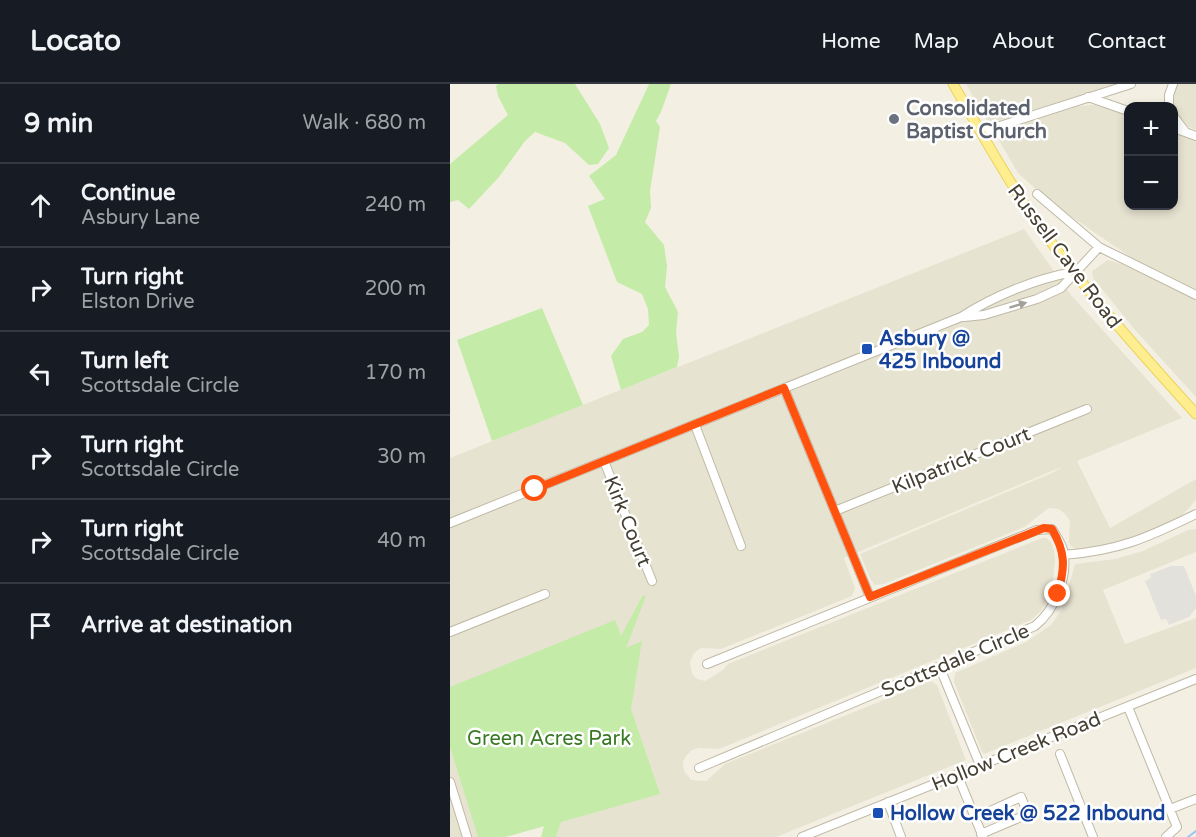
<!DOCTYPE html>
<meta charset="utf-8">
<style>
:root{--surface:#171b24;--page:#20242c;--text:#f1f3f6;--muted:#9ea1a6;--line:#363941}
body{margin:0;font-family:"Varela Round",sans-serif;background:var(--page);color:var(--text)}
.controls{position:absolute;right:18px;top:18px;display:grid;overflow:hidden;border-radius:12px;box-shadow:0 3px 9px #0003}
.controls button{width:54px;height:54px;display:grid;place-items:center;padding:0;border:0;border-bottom:2px solid var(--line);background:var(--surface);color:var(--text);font:30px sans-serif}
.stop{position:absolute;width:18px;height:18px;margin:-14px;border:4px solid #ff520e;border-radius:50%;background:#fff}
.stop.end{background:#ff520e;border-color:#fff;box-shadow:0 2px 6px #0008}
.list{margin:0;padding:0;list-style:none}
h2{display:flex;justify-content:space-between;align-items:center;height:78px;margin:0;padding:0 24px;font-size:26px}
h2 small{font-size:20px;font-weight:400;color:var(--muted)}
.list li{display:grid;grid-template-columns:39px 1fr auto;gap:18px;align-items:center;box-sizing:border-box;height:84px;padding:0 24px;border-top:2px solid var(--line)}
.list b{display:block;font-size:22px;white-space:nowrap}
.list p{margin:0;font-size:20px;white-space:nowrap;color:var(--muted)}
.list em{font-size:20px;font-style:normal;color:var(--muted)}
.icon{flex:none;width:33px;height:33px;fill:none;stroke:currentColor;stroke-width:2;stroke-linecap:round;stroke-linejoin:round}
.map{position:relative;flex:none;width:746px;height:753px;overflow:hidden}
header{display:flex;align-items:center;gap:36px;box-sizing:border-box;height:84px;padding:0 30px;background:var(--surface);border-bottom:2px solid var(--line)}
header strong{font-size:28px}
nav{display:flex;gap:33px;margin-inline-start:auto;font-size:21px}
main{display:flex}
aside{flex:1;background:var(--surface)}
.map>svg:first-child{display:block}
</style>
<header>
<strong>Locato</strong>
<nav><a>Home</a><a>Map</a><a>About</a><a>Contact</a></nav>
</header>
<main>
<aside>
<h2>9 min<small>Walk · 680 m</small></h2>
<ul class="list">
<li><svg class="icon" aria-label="ahead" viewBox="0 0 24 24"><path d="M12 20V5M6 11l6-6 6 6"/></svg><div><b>Continue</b><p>Asbury Lane</p></div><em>240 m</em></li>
<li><svg class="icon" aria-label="right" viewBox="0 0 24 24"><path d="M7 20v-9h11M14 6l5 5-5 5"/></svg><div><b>Turn right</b><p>Elston Drive</p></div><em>200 m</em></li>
<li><svg class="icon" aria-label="left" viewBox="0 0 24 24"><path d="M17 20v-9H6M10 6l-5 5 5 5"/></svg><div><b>Turn left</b><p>Scottsdale Circle</p></div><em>170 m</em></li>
<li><svg class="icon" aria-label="right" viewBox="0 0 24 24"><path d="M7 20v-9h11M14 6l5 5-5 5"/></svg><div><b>Turn right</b><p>Scottsdale Circle</p></div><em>30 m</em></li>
<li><svg class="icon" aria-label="right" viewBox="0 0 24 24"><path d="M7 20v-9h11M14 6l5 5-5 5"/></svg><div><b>Turn right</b><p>Scottsdale Circle</p></div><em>40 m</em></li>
<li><svg class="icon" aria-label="arrive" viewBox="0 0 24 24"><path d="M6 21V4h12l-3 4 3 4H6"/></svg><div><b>Arrive at destination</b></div></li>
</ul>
</aside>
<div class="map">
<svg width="746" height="753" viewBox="0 0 746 753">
<rect width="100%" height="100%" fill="#f3f0e3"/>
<path fill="#e7e3d1" d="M516 0H668L544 38H538Z
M728 0H746V46L739 43 730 35 724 21V11Z
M645 21 678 31V122H724V48L746 56V207L689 179 599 117 568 89 547 53 552 46 629 22Z
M574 145 621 211 732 334 627 377 660 444 746 395V416L730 434 690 452 655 461 626 465 621 462 619 458 620 437 616 431 609 425 599 424 574 443 434 500 425 501 421 496 410 470 602 389 614 382 394 474 405 504 402 512 271 565 251 564 244 569 240 578 242 590 247 595 255 597 273 586 278 580 592 454H596L601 458 604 467 605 477 603 497 598 514 591 527 581 536 269 665 249 664 242 666 236 672 233 678 234 687 241 696 256 697 275 680 481 597 487 601 516 676 326 753H106L110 738 55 753H0V374Z
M658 176 672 180 746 216V313L685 246 643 194 642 187Z
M746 445V468L653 506 675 560 746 534V584L534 670 532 668 504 598 505 589 576 558 601 541 612 525 625 480 665 475 693 467 738 446Z"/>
<path fill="#c4eba8" d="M48 0H125L150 40 159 64 148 80 139 81 115 59 85 48 75 57 49 93 19 125 8 116 0 118V80L58 31 48 12 46 2Z
M199 0H221L211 28 206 37 210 43 200 107 201 124 195 138 214 161 217 182 215 203 228 228 226 249 229 272 227 283 171 306 161 272 173 255 192 248 199 241 198 225 192 210 167 198 138 122 155 115 139 92 166 71Z
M92 224 133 321 42 357 7 256Z
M193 511 196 512 176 564 192 557 181 625 210 710 111 738 106 753H91L94 742 55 753H28L0 663V603L165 536 171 552Z"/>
<path fill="#e3e1dc" d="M721 482H734L746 512V524L739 533 719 541 716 535 711 536 695 497 701 494 700 490Z"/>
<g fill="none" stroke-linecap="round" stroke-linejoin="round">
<path stroke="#9ac4f5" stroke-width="2" d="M738 753 746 747"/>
<defs>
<path id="minor" d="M638 13 678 27
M719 22V11L723 0
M724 33 734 46
M724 44 746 52
M531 48 681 0
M587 110 649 163 746 211
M514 233 534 231 587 215 611 204 649 163
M334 304 420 513
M245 341 291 462
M154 377 202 497
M385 427 637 325
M0 439 511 233C544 212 585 195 623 188
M613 471C668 467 697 454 746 430
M0 548 95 510
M490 584 530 681
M678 623 727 743 716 753
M610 670 643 753
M249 684 585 542C605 526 619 492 613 466 611 458 606 452 602 445L587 446 257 580
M507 690 533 753
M0 698 17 753
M438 718 451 753
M720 725 746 715
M525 734 571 713 578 730 531 750
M352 753 746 595"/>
<path id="major" d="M503 0C530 46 555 93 586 137 634 206 690 268 746 330"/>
</defs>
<use href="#minor" stroke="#bfb9a5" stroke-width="10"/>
<use href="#major" stroke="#ecd358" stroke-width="11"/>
<use href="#minor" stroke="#fff" stroke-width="8"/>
<use href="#major" stroke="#ffee90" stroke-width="9"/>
</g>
<defs><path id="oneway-solid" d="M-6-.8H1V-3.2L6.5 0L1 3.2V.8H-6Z" transform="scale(1.5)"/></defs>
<use fill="#a2a099" href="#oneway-solid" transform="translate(568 221) rotate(-17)"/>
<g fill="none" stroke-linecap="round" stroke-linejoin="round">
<path stroke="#ff520e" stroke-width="8" d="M85 405 334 304 420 513 594 444 602 445C616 469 615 483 608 510"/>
</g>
<circle fill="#6b7280" stroke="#fff" stroke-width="2" cx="444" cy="35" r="6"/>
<g fill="#1a4fb4" stroke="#fff" stroke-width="2">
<rect x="411" y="259" width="12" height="12" rx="3"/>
<rect x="422" y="723" width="12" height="12" rx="3"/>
</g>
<g text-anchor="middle" stroke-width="5" stroke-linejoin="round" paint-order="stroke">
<g font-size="20" font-weight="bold" fill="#5b616d" stroke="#fff" text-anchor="start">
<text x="456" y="31">Consolidated<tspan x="456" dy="23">Baptist Church</tspan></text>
</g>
<g font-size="20" fill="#454033" stroke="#fff">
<text transform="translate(615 172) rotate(53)" y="7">Russell Cave Road</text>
<text transform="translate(511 376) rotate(-22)" y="7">Kilpatrick Court</text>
<text transform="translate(178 437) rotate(68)" y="7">Kirk Court</text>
<text transform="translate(505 576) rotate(-23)" y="7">Scottsdale Circle</text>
<text transform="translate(566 667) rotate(-22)" y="7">Hollow Creek Road</text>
</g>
<g font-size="20" font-weight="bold" fill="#164399" stroke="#fff" text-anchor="start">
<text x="429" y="261">Asbury @<tspan x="429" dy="23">425 Inbound</tspan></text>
<text x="440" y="736">Hollow Creek @ 522 Inbound</text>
</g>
<g font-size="20" fill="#387a23" stroke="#fff">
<text x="99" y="661">Green Acres Park</text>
</g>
</g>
</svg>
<div class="controls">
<button>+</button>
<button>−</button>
</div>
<div class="stop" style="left:85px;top:405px"></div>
<div class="stop end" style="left:608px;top:510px"></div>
</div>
</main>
